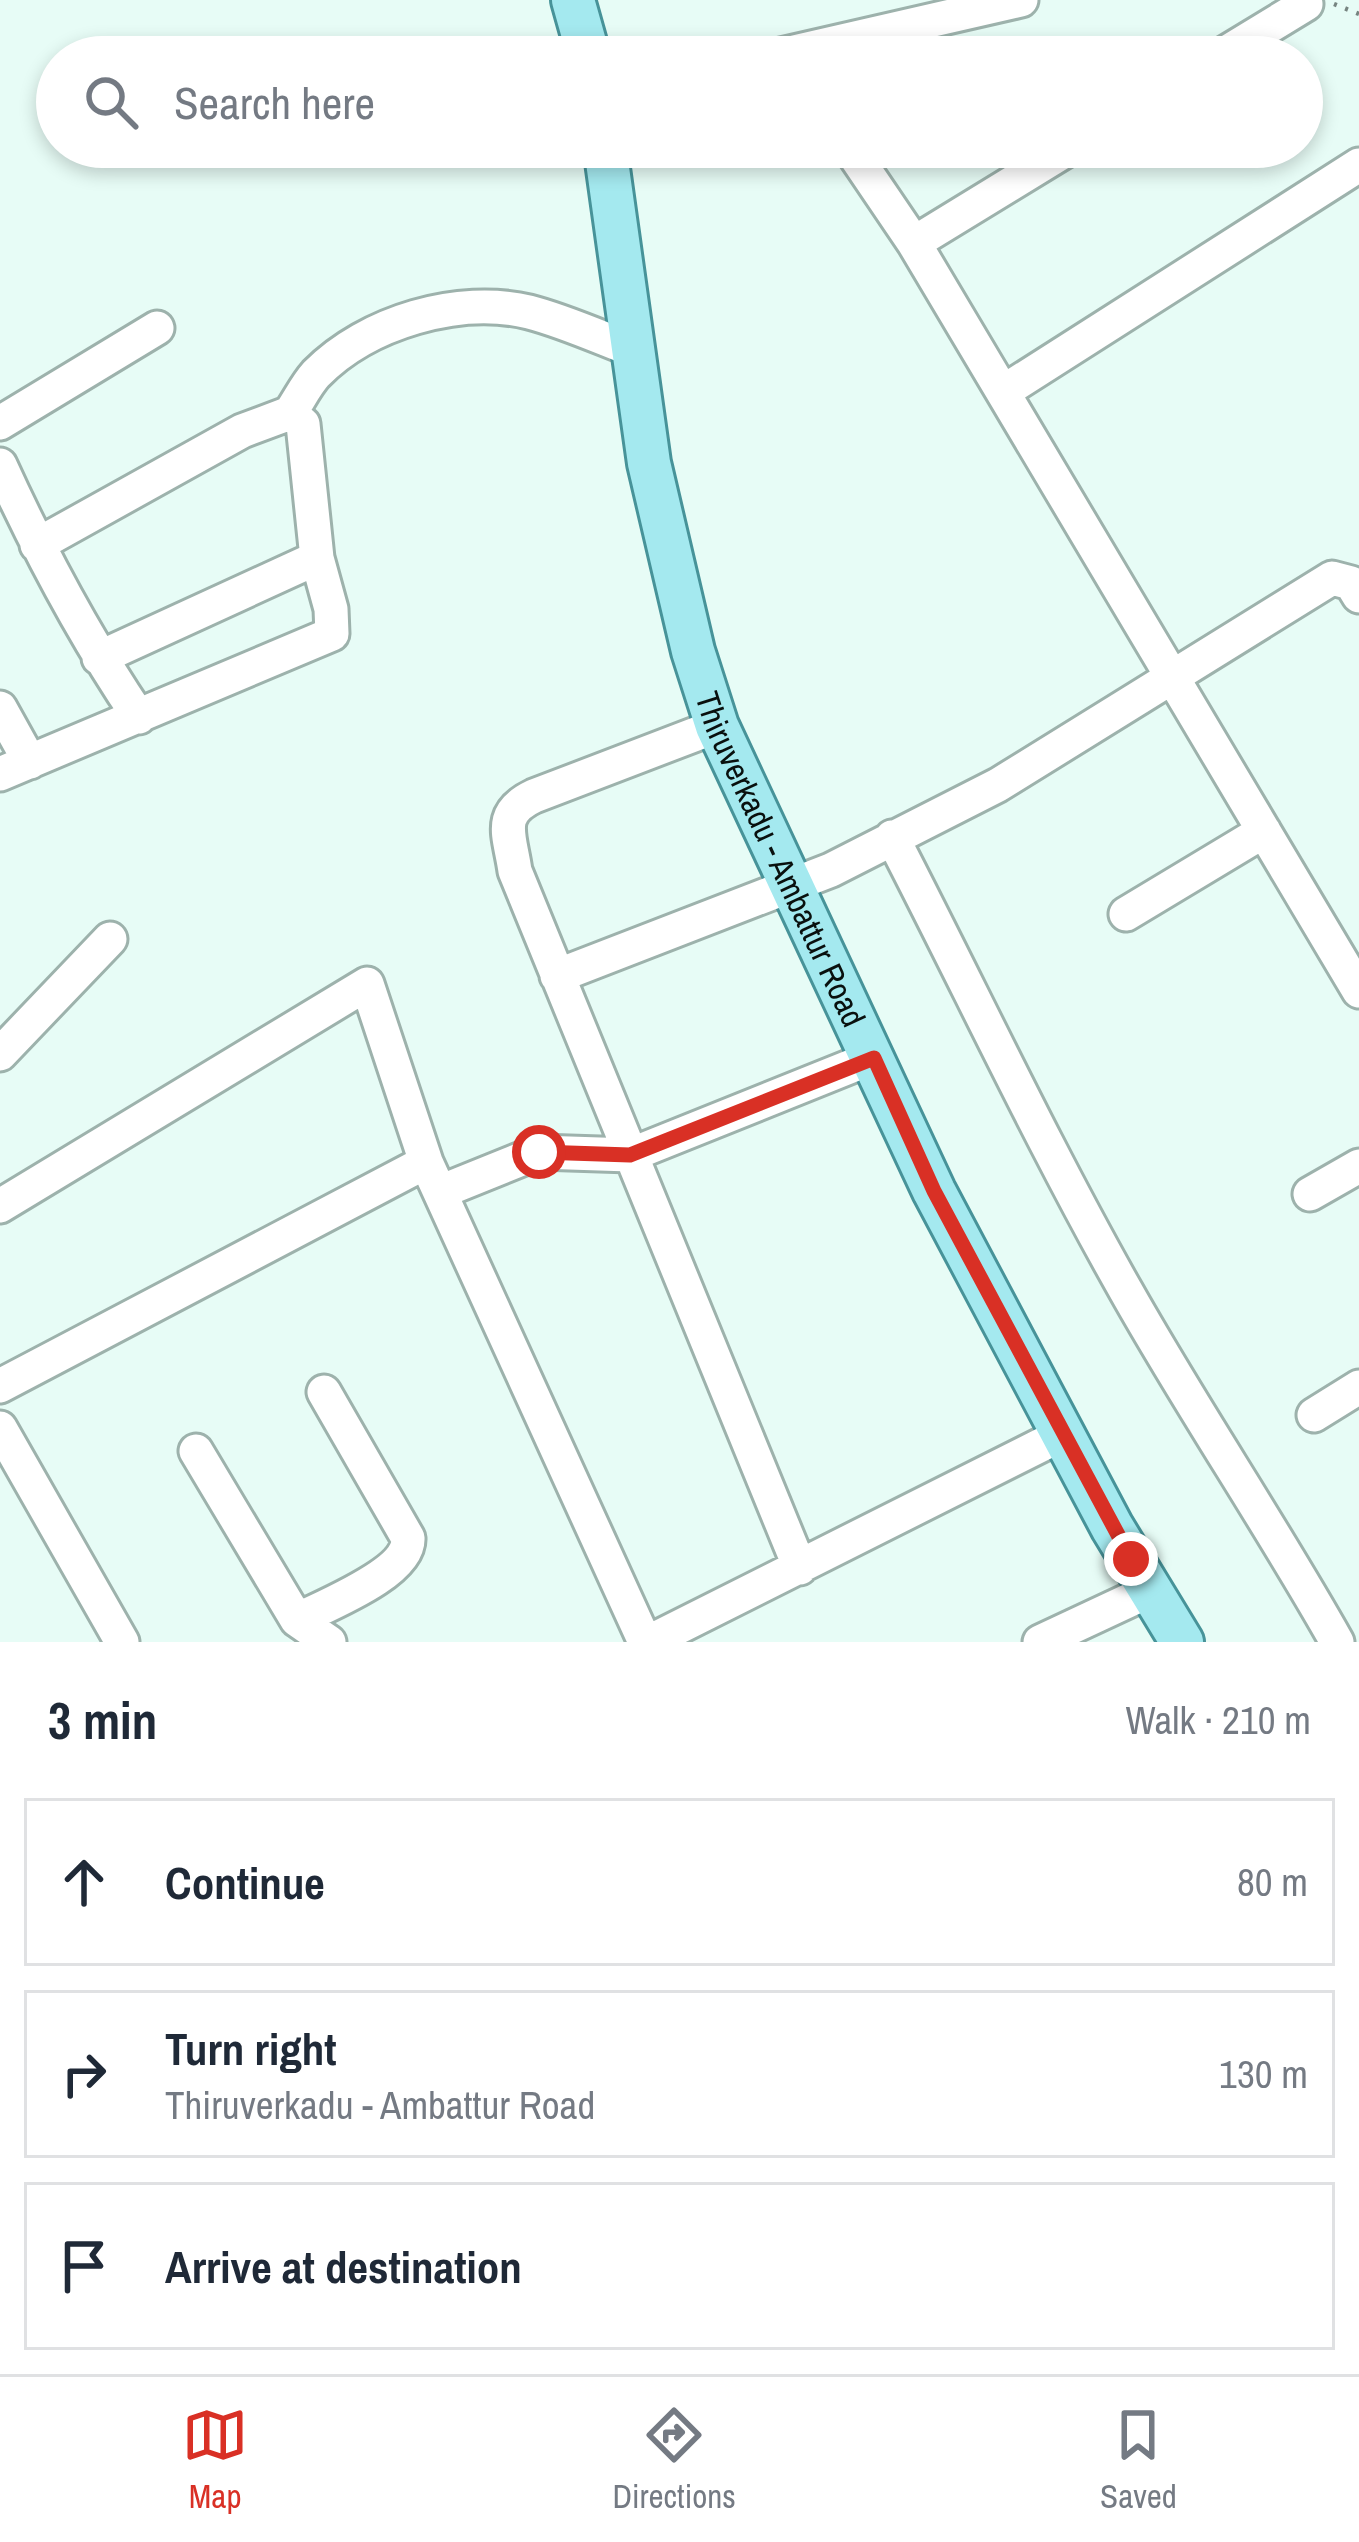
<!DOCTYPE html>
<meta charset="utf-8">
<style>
:root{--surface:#fff;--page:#f2f2f3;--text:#1f2937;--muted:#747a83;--line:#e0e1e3;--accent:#d93025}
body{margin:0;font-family:"Archivo Narrow",sans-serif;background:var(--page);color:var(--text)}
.stop{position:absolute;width:36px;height:36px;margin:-27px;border:9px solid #d93025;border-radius:50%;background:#fff}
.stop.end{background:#d93025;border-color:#fff;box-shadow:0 3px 12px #0008}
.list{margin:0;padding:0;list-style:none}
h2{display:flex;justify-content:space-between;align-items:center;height:156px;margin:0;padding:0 48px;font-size:51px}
h2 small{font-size:39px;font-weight:400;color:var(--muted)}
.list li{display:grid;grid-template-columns:78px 1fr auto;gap:36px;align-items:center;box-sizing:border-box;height:168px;margin:0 24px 24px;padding:0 24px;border:3px solid var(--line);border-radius:0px}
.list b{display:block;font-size:45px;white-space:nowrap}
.list p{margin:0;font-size:39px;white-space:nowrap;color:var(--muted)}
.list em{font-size:39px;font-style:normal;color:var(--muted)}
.icon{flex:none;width:66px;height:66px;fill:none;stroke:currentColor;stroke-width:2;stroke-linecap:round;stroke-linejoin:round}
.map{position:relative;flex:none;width:1359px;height:1642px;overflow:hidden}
.search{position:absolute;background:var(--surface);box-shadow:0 6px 18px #0003;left:36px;right:36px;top:36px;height:132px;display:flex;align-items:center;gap:30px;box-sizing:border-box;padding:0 42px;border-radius:66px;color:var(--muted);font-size:45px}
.sheet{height:732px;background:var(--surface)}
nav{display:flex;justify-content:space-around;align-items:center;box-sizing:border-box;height:168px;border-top:3px solid var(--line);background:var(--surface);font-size:33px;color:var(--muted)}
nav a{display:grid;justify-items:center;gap:6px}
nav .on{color:var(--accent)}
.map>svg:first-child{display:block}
</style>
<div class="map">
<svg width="1359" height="1642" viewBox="0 0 1359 1642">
<rect width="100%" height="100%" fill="#e7fcf6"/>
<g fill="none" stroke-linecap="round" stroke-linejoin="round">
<defs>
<path id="minor" d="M772 57 1021 0
M1219 57 1306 4
M849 147 914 243 1359 991
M914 243 1071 147
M1003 392 1359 165
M290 413C299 400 306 385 316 374 367 322 459 295 529 312 564 321 599 337 633 350
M0 423 157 328
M0 465C40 553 85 637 139 717
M99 658 317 558
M0 708 30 762
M717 726 534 796C496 814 510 835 515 871L800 1568
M0 774 332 634 331 609 317 558 303 424 290 413 242 431 37 545
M892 837C970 988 1042 1143 1126 1291 1193 1410 1270 1523 1337 1642
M1126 914 1264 831
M557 976 831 870 998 785 1332 578 1351 583 1359 596
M0 1054 110 939
M440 1192 539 1152 630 1155 874 1057
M1310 1194 1359 1166
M0 1206 367 984 426 1162 645 1642
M0 1386 426 1162
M1314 1415 1359 1387
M0 1428 122 1642
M196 1451 297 1620 329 1642
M297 1620C326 1605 410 1573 408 1538L324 1392
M649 1642 1063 1434
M1040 1642 1149 1591"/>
<g id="major">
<path d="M573 0 589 57"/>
<path id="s1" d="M605 147 649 463 693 651 717 726 934 1191 1112 1527 1182 1642"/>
</g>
</defs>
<use href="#minor" stroke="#9db2ac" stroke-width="39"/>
<use href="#major" stroke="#479399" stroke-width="48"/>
<path stroke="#768480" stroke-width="4.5" stroke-dasharray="3 9" stroke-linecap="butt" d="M1334 4 1359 14"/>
<use href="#minor" stroke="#fff" stroke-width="33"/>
<use href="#major" stroke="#a4e9ef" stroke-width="42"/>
</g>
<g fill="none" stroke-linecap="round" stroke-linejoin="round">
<path stroke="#d93025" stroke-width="15" d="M539 1152 630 1155 874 1058 934 1191 1131 1559"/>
</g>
<g text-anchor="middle" stroke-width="9" stroke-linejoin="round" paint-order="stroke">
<g font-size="33" fill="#09100e" stroke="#e7fcf6">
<text dy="12" stroke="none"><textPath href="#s1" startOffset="738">Thiruverkadu - Ambattur Road</textPath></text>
</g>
</g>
</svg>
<div class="stop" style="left:539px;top:1152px"></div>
<div class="stop end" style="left:1131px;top:1559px"></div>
<div class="search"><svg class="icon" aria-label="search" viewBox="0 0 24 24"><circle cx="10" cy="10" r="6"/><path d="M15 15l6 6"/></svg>Search here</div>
</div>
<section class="sheet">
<h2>3 min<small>Walk · 210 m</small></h2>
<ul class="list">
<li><svg class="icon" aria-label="ahead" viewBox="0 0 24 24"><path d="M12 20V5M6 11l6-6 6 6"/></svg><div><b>Continue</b></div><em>80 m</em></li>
<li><svg class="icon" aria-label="right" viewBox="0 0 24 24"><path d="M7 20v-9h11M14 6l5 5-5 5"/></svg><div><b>Turn right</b><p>Thiruverkadu - Ambattur Road</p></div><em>130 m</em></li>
<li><svg class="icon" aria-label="arrive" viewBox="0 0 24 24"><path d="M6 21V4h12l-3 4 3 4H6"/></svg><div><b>Arrive at destination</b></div></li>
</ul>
</section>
<nav>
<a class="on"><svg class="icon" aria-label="map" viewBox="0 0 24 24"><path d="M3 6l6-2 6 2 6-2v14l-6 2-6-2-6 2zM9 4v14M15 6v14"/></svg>Map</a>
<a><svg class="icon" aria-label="directions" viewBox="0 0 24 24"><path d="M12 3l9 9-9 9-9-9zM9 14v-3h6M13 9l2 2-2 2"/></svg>Directions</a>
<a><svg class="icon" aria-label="saved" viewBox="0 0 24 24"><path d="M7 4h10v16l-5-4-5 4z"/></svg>Saved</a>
</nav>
